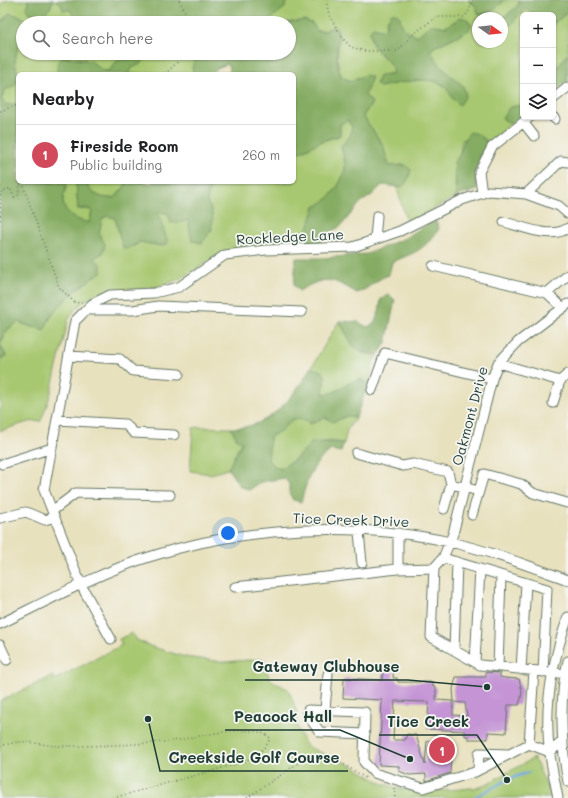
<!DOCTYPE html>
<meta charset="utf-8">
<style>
:root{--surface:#fff;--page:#f6f6f6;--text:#202124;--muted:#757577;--line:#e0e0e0;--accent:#d1495b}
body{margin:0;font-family:Mali,sans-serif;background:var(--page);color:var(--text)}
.controls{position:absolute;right:12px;top:12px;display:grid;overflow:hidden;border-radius:6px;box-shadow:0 1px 3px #0004}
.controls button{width:36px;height:36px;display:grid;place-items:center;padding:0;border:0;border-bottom:1px solid var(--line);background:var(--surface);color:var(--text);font:20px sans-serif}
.compass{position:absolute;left:472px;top:12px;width:36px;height:36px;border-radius:50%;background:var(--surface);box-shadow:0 1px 3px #0004;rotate:105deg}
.you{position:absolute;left:228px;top:533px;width:14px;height:14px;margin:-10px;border:3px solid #fff;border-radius:50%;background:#1a73e8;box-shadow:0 0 0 6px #1a73e833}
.badge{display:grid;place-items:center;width:26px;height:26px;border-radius:50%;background:var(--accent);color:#fff;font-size:13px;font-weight:700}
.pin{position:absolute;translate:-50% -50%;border:2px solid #fff;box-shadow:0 1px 4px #0006}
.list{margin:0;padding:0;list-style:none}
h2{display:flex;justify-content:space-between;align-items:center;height:52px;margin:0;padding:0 16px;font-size:17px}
h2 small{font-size:13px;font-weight:400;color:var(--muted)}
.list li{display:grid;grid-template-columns:26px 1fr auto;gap:12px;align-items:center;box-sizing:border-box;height:60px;padding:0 16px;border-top:1px solid var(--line)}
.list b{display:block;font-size:15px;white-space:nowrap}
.list p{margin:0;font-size:13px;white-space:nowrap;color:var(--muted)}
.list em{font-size:13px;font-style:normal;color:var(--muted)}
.icon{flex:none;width:22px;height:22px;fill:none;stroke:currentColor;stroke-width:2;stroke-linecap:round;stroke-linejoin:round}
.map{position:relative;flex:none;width:568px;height:798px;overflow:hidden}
.search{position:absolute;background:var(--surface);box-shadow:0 1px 3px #0004;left:16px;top:16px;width:280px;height:44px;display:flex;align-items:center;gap:10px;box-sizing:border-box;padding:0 14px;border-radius:22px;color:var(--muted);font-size:15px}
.panel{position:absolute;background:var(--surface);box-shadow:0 1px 3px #0004;left:16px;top:72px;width:280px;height:112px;border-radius:6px}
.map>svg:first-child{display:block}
</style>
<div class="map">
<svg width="568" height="798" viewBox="0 0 568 798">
<rect width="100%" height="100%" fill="#f6f6f2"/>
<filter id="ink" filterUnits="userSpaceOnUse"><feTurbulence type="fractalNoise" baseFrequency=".025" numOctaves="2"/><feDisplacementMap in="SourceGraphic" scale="8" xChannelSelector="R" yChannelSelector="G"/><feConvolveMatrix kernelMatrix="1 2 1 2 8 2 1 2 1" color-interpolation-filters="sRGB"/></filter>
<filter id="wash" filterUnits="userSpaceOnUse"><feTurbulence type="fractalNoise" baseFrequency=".012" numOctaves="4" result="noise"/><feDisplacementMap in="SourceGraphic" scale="16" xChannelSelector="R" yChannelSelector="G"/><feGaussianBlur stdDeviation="0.9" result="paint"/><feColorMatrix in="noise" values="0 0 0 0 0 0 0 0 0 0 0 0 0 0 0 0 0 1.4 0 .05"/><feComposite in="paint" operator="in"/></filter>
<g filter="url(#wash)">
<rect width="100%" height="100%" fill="#e8e1be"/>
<path fill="#a7c76f" stroke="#638252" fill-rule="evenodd" d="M6 0H28L27 9 50 8 53 0C65 1 74 17 83 23H31L28 20 3 19 0 24V5Z
M286 0H309L314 3 316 0H444L448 2 468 0 476 6 479 15 491 12 505 0H519L518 6 502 19 478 18V42H502V32C515 24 514 17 527 9L536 15H523V105L510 107 502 118 511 124 488 143 484 138 462 140 455 186 457 196 407 223 397 188 403 186 408 179 405 165 389 166 383 145 363 116 372 103 365 95 366 89 358 77 351 81 341 76C336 62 337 50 340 36L332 27 325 31H317L312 23C296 21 283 23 267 23L271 16 285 8ZM461 17 462 34 434 47 430 52 444 70 463 86 454 101C451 94 448 88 441 84 428 75 395 84 380 87L379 76 393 73C392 59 372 51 371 40 370 36 372 31 373 27L385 30 387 20 401 24 406 31 416 36C432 27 424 23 446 27Z
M568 12V53L553 74V24Z
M18 45H23V53L53 55 54 53H124L109 71H103L84 59 63 57 57 70 59 74H18V77L15 61Z
M145 53H213L211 56 196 57 192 68 194 74H129L132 68 142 63Z
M18 78V103L7 105 1 100 5 90 14 86Z
M348 120C357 133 348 137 341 147 343 154 346 162 345 169 342 184 329 201 315 207L308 228 303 235 301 243 297 246C276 247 250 243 230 250 211 257 195 272 177 280 166 284 156 288 145 289 112 294 86 286 68 321L50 396 41 421 28 422 0 431V359L6 356 0 344 7 330 18 322 34 328 49 321C55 304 86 283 101 272L94 258 102 219 107 216 115 218 123 247 135 246 140 242 162 246 168 243 157 213H168L182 222 188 220 212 231C211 211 201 200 215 182H294V152L302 151 322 141 339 136 340 124Z
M65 182H76L78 209 92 210 90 222C79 223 62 213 63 200 63 193 68 189 65 182Z
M87 182H128L115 198C102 199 89 195 87 182Z
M339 321C345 329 352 350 361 352 366 354 372 354 378 355L374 360 368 384 361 379C346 384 339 394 323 394L325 376 322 371 311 368Z
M347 416 356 417 347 430 344 443C337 442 328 440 322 442 305 446 295 461 280 469L273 465 268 460 270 437 283 429 293 419 305 420 310 424 326 417 340 419Z
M199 427 231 428 237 439 242 441 228 469 211 474 190 471 193 428Z
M132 633 137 640 150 646 185 657 224 662 262 659 265 660C268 682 270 680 288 689L297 712V726L304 742 310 748 353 766 381 783 400 789 427 792 481 787 534 758 552 798H0V701L53 676 54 680 122 645 119 639Z"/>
<path fill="#85ac62" stroke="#52744b" d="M28 0H53L50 8 42 15 31 14 27 9Z
M56 0H286C288 9 273 15 267 23H145V19L131 17 115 23H83L76 18 70 10H63L61 4Z
M468 0H505L491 12 479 15 476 6Z
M519 0H568V12L553 24V15H536L527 9C514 17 515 24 502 32V19L518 6Z
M9 13 20 16 31 23H23V45H18L15 61 18 78 14 86 5 90 1 100 7 105 18 103V182H65C68 189 63 193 63 200 62 212 79 223 90 222L92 210 86 208 78 209 76 182H87C89 195 103 199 115 198L128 182H146L150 184 152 182H215L209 189 207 202C217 217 213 230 202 243L192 241 188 220 182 222 171 223 168 213H158L168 243 162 246 140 242 127 249 123 248 115 218 107 216 102 219 99 234 105 244 103 253 94 258 101 264V272L75 290 52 314 44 330 18 322 7 330 0 344 6 356 0 359V24Z
M392 13H396L400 17C401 28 406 31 416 36 433 27 422 22 446 27L461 17 467 19 471 25 469 30 434 47 430 51 444 70 463 86 466 95 460 105C451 100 450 90 442 84 429 75 395 84 380 87L376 84 379 76 393 73C392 57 371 54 370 31L373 27 385 30 387 20Z
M304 20 312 23 317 31H325L332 27 337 28C340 37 337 42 337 50 336 59 338 68 341 76L350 81 366 75 372 77 365 95 372 103 363 116 383 145 389 166 405 165 411 170C404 194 401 186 382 185L371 196 361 202 340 227 331 231 317 247 301 243 303 235 308 228 315 207C329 201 342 184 345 169 346 162 343 154 341 147 348 137 357 133 348 120L340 124V135L322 141 302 151 295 153 294 74H228L230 68 227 64 217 68 211 74H194L192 68 196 57 211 56 213 53H289V23H287Z
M124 53H145L142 63 132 68 129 74H59L57 70 58 61 63 57 91 61 103 71H109Z
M568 53V81L553 92V74Z
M523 105V115L511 124 502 118 510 107Z
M470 132 478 134 488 143C477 161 475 169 477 190L457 196 454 162C466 150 458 145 470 132Z
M436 221 439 229C423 251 416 252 392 262L389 275C376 279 369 289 357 293 331 278 326 275 299 291L294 285 296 258H325L367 254 405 238 426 225Z
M388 294 395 300 386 343 378 355C372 354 367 353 361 352 352 350 346 330 339 321L358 322 367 327 374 324 379 312 381 299Z
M311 368 322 371 325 376 323 394C344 394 350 372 368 384L356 417 347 416 333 422 325 417 310 424 305 420 293 419 283 429 270 437 268 460 273 465 280 469 296 459 312 442 344 443 341 452 331 450C311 466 308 477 301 502L293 500 289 492V484L284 478 261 482 249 490 240 486 228 469 242 442 237 439 231 428C270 429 292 398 311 368Z"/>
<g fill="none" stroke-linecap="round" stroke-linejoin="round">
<path stroke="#6ea6dd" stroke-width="2.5" d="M473 798 507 780 529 772"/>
</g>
<g id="blocks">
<path fill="#c494d5" d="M383 667 394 668 393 678H397L398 682H433V687H436V700L453 701V715L467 716 465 703 454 702 453 689 456 677H486V672L500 673V677L505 678 519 679 522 691 521 698 519 705H508L506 733 488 732V739H468V736H465V731L427 729 429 702 395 701 393 740H405L407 734 416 735 425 765 427 741H452L450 773 426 781V774L409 775 399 771V766L379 765 382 700 343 698 344 678 382 680Z"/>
</g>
</g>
<g filter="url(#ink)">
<use href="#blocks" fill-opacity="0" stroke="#657664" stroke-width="1"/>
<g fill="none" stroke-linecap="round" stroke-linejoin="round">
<defs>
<path id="minor" d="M553 99 568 87
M553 117 555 119
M523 122 534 136
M482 193 479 172 492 147 530 117
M526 194 561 161 568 162
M504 222C522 226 551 240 568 228
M375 239 377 216
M433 266 547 293 563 308
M547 293 568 275
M86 310H133L158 306 302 312
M69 356 120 359 133 371 179 374
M498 363 560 381 568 374
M372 390 385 353 492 379
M553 403 560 381
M57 420 125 424 134 433 174 435
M356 453 403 466 413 464 448 472 451 484 479 491 484 474 521 484 533 493 567 503
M2 464 52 448
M444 509 451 484
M52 511 76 493 170 495
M472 515 479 491
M0 518 26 512 45 520 54 517
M359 532 362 563
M398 533V569
M443 558 434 568 431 637 480 665 568 674
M235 587 398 569 434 568
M0 624C47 601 98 573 149 557 240 527 356 521 450 542 490 551 529 566 568 580
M111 639 81 585 44 490 75 321 92 304 110 295 154 293 179 287 225 255 266 250 353 247 400 231 462 200 489 191 526 194 559 206 568 214
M0 645 7 660
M454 650 457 562
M568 661C559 695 561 747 568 782
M475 662 480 569
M498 667 501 576
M521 670 526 583
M534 671 529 744 550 752 563 741
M543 672 547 589 443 558 453 534 492 379 498 363 518 342 568 304
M325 710 328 674
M365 734 320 732 308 716V710L365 712 364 762 374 773 423 788 475 772 529 744
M478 770 479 753 509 754
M558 798C554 776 548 754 548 731 546 692 555 654 568 617"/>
</defs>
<use href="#minor" stroke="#657664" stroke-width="11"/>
<path stroke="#657664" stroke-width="1.5" stroke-dasharray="1 3" stroke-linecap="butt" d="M179 0 191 23
M326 0 329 15 343 39 351 47 365 51H398L411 36 436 17H464L469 11 473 0
M165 74 187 53
M0 111 18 105
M0 220V193L10 188 14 197 18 195 20 184 23 185 59 287 75 303 82 302
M0 746C9 744 18 741 27 742 38 743 49 746 60 746 97 746 135 745 172 741 194 738 254 721 270 738 266 750 252 758 240 763L113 798
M394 788 395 798
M247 798 310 755C333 754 349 769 368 779"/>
<use href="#minor" stroke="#fff" stroke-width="9"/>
</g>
</g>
<g text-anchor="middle" stroke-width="3.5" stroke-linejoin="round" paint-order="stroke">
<g font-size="14" fill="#1f3d34" stroke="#f6f6f2">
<text transform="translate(290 237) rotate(-3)" y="5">Rockledge Lane</text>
<text transform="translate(470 416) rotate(-75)" y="5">Oakmont Drive</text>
<text transform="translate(351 520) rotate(2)" y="5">Tice Creek Drive</text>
</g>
</g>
<path fill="none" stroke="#1f3d34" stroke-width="1.5" d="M487 687L408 680H245M410 759L340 730H225M507 780L477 735H379M148 719L160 771H348"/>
<g fill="#1f3d34" stroke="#f6f6f2" stroke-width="1.5">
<circle cx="487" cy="687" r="4"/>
<circle cx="410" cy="759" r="4"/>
<circle cx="507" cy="780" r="4"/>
<circle cx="148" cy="719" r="4"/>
</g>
<g font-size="15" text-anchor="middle" font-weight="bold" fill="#1f3d34" stroke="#f6f6f2" stroke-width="3.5" stroke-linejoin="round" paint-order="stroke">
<text x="326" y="672">Gateway Clubhouse</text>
<text x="283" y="722">Peacock Hall</text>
<text x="428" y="727">Tice Creek</text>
<text x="254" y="763">Creekside Golf Course</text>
</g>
</svg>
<div class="controls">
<button>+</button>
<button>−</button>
<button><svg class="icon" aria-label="layers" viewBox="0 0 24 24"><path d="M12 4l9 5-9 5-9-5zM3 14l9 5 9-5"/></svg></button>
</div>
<svg class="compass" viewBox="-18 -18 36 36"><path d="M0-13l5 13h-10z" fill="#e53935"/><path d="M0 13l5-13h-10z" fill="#757577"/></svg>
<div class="you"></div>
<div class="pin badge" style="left:442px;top:750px">1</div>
<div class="search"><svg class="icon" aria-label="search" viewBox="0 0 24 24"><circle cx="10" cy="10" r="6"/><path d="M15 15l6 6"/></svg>Search here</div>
<section class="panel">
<h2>Nearby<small></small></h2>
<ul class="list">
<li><span class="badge">1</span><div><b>Fireside Room</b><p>Public building</p></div><em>260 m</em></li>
</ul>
</section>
</div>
